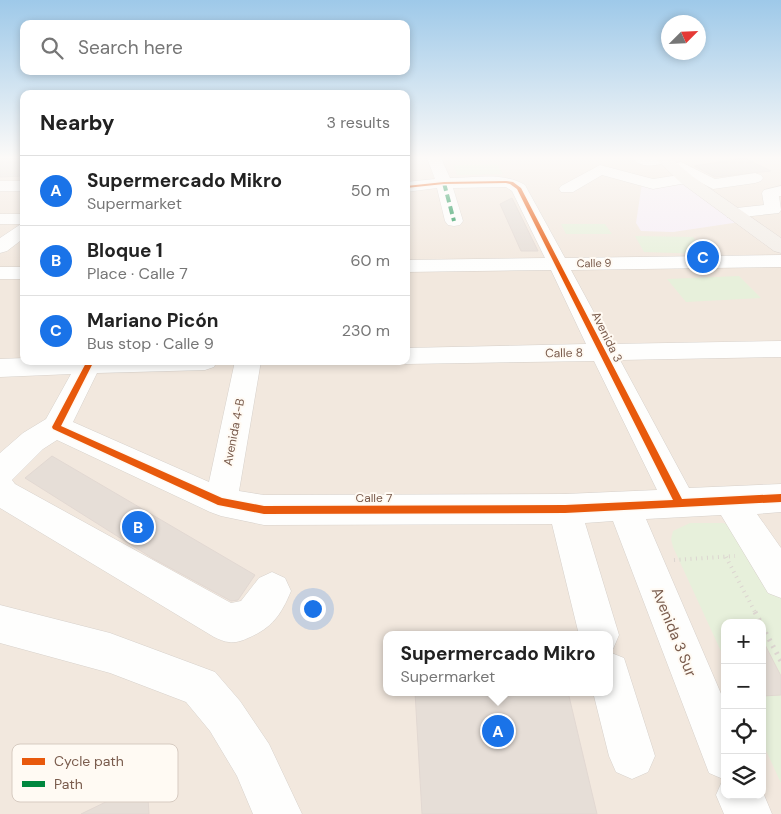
<!DOCTYPE html>
<meta charset="utf-8">
<style>
:root{--surface:#fff;--page:#f6f6f6;--text:#222;--muted:#767676;--line:#e0e0e0;--accent:#1a73e8}
body{margin:0;font-family:"DM Sans",sans-serif;background:var(--page);color:var(--text)}
.controls{position:absolute;right:15px;bottom:15px;display:grid;overflow:hidden;border-radius:10px;box-shadow:0 2px 8px #0003}
.controls button{width:45px;height:45px;display:grid;place-items:center;padding:0;border:0;border-bottom:1px solid var(--line);background:var(--surface);color:var(--text);font:25px sans-serif}
.compass{position:absolute;left:661px;top:15px;width:45px;height:45px;border-radius:50%;background:var(--surface);box-shadow:0 2px 8px #0003;rotate:66deg}
.you{position:absolute;left:312px;top:608px;width:18px;height:18px;margin:-12px;border:4px solid #fff;border-radius:50%;background:#1a73e8;box-shadow:0 0 0 8px #1a73e833}
.badge{display:grid;place-items:center;width:32px;height:32px;border-radius:50%;background:var(--accent);color:#fff;font-size:16px;font-weight:700}
.pin{position:absolute;translate:-50% -50%;border:2px solid #fff;box-shadow:0 1px 5px #0006}
.popup{position:absolute;left:383px;top:631px;width:230px;height:65px;box-sizing:border-box;display:grid;place-content:center;border-radius:10px;background:var(--surface);filter:drop-shadow(0 1px 4px #0005);font-size:16px;white-space:nowrap;color:var(--muted)}
.popup b{font-size:19px;color:var(--text)}
.popup::after{content:'';position:absolute;left:50%;top:100%;margin-left:-10px;border:10px solid transparent;border-top-color:var(--surface)}
.list{margin:0;padding:0;list-style:none}
h2{display:flex;justify-content:space-between;align-items:center;height:65px;margin:0;padding:0 20px;font-size:21px}
h2 small{font-size:16px;font-weight:400;color:var(--muted)}
.list li{display:grid;grid-template-columns:32px 1fr auto;gap:15px;align-items:center;box-sizing:border-box;height:70px;padding:0 20px;border-top:1px solid var(--line)}
.list b{display:block;font-size:19px;white-space:nowrap}
.list p{margin:0;font-size:16px;white-space:nowrap;color:var(--muted)}
.list em{font-size:16px;font-style:normal;color:var(--muted)}
.icon{flex:none;width:28px;height:28px;fill:none;stroke:currentColor;stroke-width:2;stroke-linecap:round;stroke-linejoin:round}
.map{position:relative;flex:none;width:781px;height:814px;overflow:hidden}
.search{position:absolute;background:var(--surface);box-shadow:0 2px 8px #0003;left:20px;top:20px;width:390px;height:55px;display:flex;align-items:center;gap:12px;box-sizing:border-box;padding:0 18px;border-radius:10px;color:var(--muted);font-size:19px}
.panel{position:absolute;background:var(--surface);box-shadow:0 2px 8px #0003;left:20px;top:90px;width:390px;height:275px;border-radius:10px}
.map>svg:first-child{display:block}
</style>
<div class="map">
<svg width="781" height="814" viewBox="0 0 781 814">
<rect width="100%" height="100%" fill="#f9f5f0"/>
<path fill="#f2e8de" fill-rule="evenodd" d="M0 158H24V361H406V158H781V814H0ZM725 623H762V795H725ZM387 635H609V692H387Z"/>
<path fill="#f6eef6" d="M685 182 740 222 673 232 641 231 636 223 642 183Z"/>
<path fill="#e7f0db" d="M497 164 503 174 457 175 453 165Z
M561 224H605L612 234H566Z
M635 236 693 237 706 254 644 252Z
M739 276 761 298 686 302 667 279Z
M690 523H722L735 525 781 569V783L762 742V623H725V660L673 547 671 539 673 531Z"/>
<path fill="#e6ded7" stroke="#e2d8d2" d="M0 158H24V176L0 177Z
M744 158 771 171 715 177 694 166Z
M512 198 538 251H521L500 204Z
M52 456 255 575 238 600 231 601 152 558 25 478Z
M762 639 781 676V695L762 696Z
M415 692H568L597 814H422Z
M147 782 149 814H81Z"/>
<g fill="none" stroke-linecap="round" stroke-linejoin="round">
<defs>
<path id="minor" d="M427 158H441L450 178C474 178 504 172 525 185L565 258 781 255V267L571 270 611 344 781 341V357L620 360 689 488 781 484V512L757 514 781 548V598L768 593 721 515 646 519 725 703V795H762V790L772 814H724L716 795 723 779 709 773 613 521 585 523 619 635 613 649 609 650V635H579L552 524 264 525 221 516 210 512 57 440 43 449 12 480 15 484 231 603 241 601 259 578 272 572 285 578 291 591C281 615 272 628 248 638 242 641 235 643 229 642 224 642 219 639 214 637L0 508V453L23 433 46 419 71 374 0 377V359L24 358V361H217L214 367 205 370 97 373 73 422 209 482 235 361H261L239 491 264 495 565 494 657 490 594 361 406 364 397 362 406 361V348L586 344 551 270 406 272V260L545 258 512 191 506 187 453 188 463 221 460 225 454 226 448 225 445 221 437 188 406 192V182L435 179Z
M633 158H671V159L669 162C656 165 642 170 633 158Z
M681 162 715 179 755 173 761 175 763 178 761 181 755 183 713 189 694 179 692 182 653 189 602 175 573 192H561L559 189 561 186 600 165 653 179 685 174 674 166 676 163Z
M0 181H24V191H0Z
M781 186V196H779L781 210 779 213 733 218 727 217 724 213 727 209 764 205 762 193 764 190Z
M0 214H24V238L7 251 0 253V238L21 224H0Z
M0 267H24V279H0Z
M0 605 110 633 215 672 240 701 269 744 302 814H253L237 776 210 731 186 702 110 673 0 643Z
M609 652 624 658 655 756 648 772 632 779 616 772 609 756 593 692H609Z"/>
<path id="major" d="M657 158H671L692 176 781 238V253L774 251 680 182 659 162Z"/>
</defs>
<use href="#minor" stroke="#d7d1cb" stroke-width="1"/>
<use href="#major" stroke="#dad1cc" stroke-width="1"/>
<path stroke="#dcd5d0" stroke-width="4" stroke-dasharray="1 4.5" stroke-linecap="butt" d="M726 557 756 614
M674 560 735 556"/>
<path stroke="#dcd5d0" stroke-width="5" stroke-dasharray="2 5.5" stroke-linecap="butt" d="M755 612 761 623
M762 626 781 661"/>
<use href="#minor" fill="#fefefd" fill-rule="evenodd"/>
<use href="#major" fill="#f3eee8" fill-rule="evenodd"/>
<path stroke="#00873e" stroke-width="4" stroke-dasharray="8 4" stroke-linecap="butt" d="M444 183 454 221"/>
<defs>
<path id="cycleway" d="M506 181 513 182 521 188 682 499 781 494V502L565 513 264 514 218 505 53 429 52 427 87 361H94L61 426 222 498 264 506 565 505 673 500 517 189 510 184 506 183 444 184 406 188V186L444 182Z"/>
</defs>
<use href="#cycleway" stroke="#fffaf3" stroke-width="3"/>
<use href="#cycleway" fill="#e8590c" fill-rule="evenodd"/>
</g>
<linearGradient id="sky" x2="0" y2="1"><stop stop-color="#9ec9e9"/><stop offset="0.58" stop-color="#fcfaf8"/><stop offset="1" stop-color="#fcfaf8" stop-opacity="0"/></linearGradient>
<rect width="781" height="272" fill="url(#sky)"/>
<g text-anchor="middle" stroke-width="4" stroke-linejoin="round" paint-order="stroke">
<g font-size="11" fill="#7a5c4d" stroke="#fffaf3">
<text transform="translate(594 263) rotate(-1)" y="4">Calle 9</text>
</g>
<g font-size="12" fill="#7a5c4d" stroke="#fffaf3">
<text transform="translate(607 337) rotate(64)" y="4">Avenida 3</text>
<text transform="translate(564 353) rotate(-1)" y="4">Calle 8</text>
<text transform="translate(234 432) rotate(-79)" y="4">Avenida 4-B</text>
<text x="374" y="502">Calle 7</text>
</g>
<g font-size="15" fill="#7a5c4d" stroke="#fffaf3">
<text transform="translate(674 632) rotate(68)" y="5">Avenida 3 Sur</text>
</g>
</g>
<rect x="12" y="744" width="166" height="58" rx="8" fill="#fffaf3" stroke="#d7cbc1" stroke-width="1"/>
<rect x="22" y="758" width="23" height="7" fill="#e8590c"/>
<rect x="22" y="781" width="23" height="6" fill="#00873e"/>
<g font-size="14" fill="#7a5c4d">
<text x="54" y="766">Cycle path</text>
<text x="54" y="789">Path</text>
</g>
</svg>
<div class="controls">
<button>+</button>
<button>−</button>
<button><svg class="icon" aria-label="locate" viewBox="0 0 24 24"><circle cx="12" cy="12" r="6"/><path d="M12 2v4M12 18v4M2 12h4M18 12h4"/></svg></button>
<button><svg class="icon" aria-label="layers" viewBox="0 0 24 24"><path d="M12 4l9 5-9 5-9-5zM3 14l9 5 9-5"/></svg></button>
</div>
<svg class="compass" viewBox="-18 -18 36 36"><path d="M0-13l5 13h-10z" fill="#e53935"/><path d="M0 13l5-13h-10z" fill="#767676"/></svg>
<div class="you"></div>
<div class="pin badge" style="left:498px;top:731px">A</div>
<div class="popup"><b>Supermercado Mikro</b>Supermarket</div>
<div class="pin badge" style="left:138px;top:527px">B</div>
<div class="pin badge" style="left:703px;top:257px">C</div>
<div class="search"><svg class="icon" aria-label="search" viewBox="0 0 24 24"><circle cx="10" cy="10" r="6"/><path d="M15 15l6 6"/></svg>Search here</div>
<section class="panel">
<h2>Nearby<small>3 results</small></h2>
<ul class="list">
<li><span class="badge">A</span><div><b>Supermercado Mikro</b><p>Supermarket</p></div><em>50 m</em></li>
<li><span class="badge">B</span><div><b>Bloque 1</b><p>Place · Calle 7</p></div><em>60 m</em></li>
<li><span class="badge">C</span><div><b>Mariano Picón</b><p>Bus stop · Calle 9</p></div><em>230 m</em></li>
</ul>
</section>
</div>
